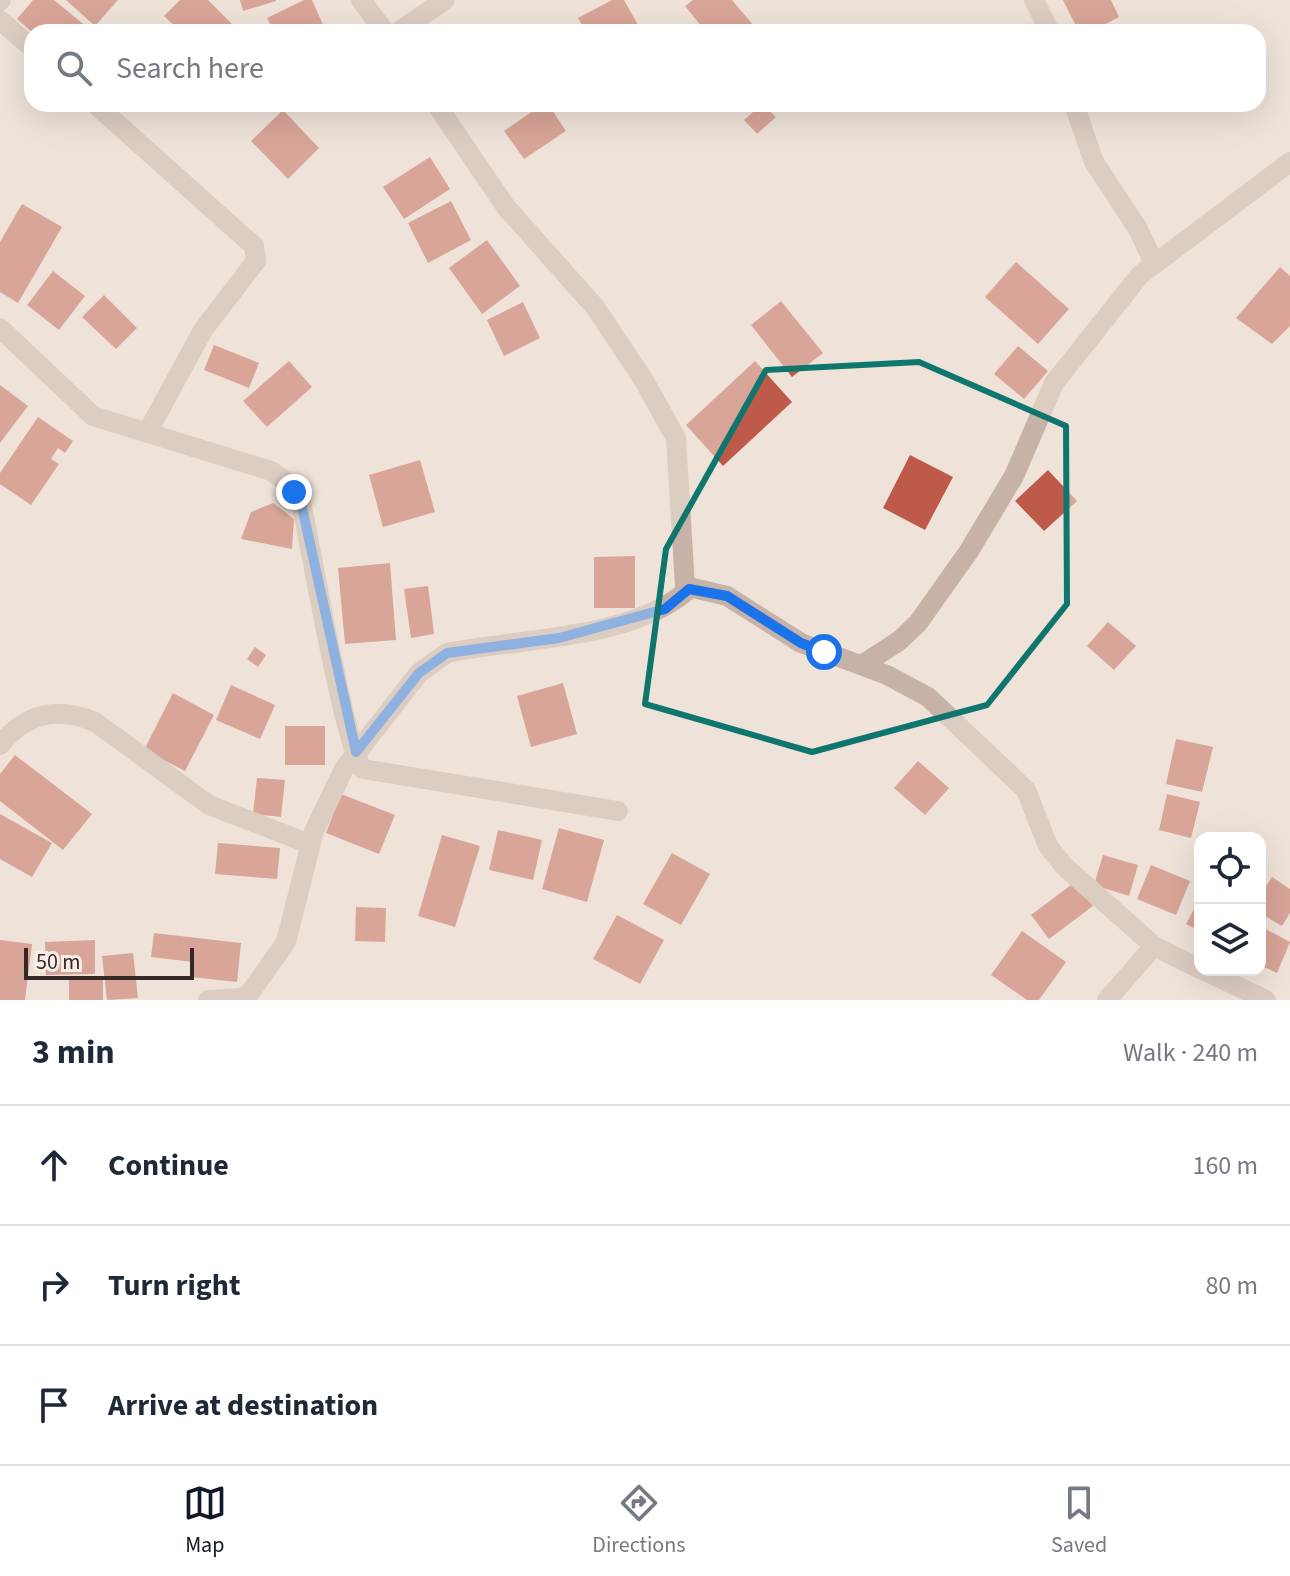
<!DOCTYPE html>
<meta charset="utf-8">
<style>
:root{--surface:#fff;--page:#f2f2f3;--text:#1f2937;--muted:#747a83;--line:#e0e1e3;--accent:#111827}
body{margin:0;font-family:"Source Sans 3",sans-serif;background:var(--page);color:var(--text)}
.controls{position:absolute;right:24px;bottom:24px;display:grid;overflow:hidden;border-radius:16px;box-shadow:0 8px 32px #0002}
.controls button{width:72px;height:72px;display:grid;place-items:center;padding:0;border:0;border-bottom:2px solid var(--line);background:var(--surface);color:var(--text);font:40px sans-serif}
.scale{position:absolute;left:24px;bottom:20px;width:170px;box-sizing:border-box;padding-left:8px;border:4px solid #332927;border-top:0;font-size:22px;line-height:28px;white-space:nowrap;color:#332927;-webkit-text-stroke:6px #f7ede5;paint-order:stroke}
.stop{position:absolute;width:24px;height:24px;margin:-18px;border:6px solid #1a73e8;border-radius:50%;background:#fff}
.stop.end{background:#1a73e8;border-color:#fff;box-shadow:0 2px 8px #0008}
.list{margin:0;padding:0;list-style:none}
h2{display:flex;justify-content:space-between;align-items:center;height:104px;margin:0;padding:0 32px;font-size:34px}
h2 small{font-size:26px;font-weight:400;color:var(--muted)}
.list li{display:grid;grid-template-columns:52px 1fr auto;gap:24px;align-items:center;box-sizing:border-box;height:120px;padding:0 32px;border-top:2px solid var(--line)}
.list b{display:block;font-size:30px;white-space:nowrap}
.list em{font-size:26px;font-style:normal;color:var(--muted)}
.icon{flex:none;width:44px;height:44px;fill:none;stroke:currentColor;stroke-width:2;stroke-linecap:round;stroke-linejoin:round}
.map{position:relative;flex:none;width:1290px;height:1000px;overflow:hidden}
.search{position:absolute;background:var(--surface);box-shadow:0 8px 32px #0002;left:24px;right:24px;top:24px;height:88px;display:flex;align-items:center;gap:20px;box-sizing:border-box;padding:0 28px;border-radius:24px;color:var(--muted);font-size:30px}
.sheet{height:464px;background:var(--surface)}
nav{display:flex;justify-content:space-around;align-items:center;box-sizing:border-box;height:112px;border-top:2px solid var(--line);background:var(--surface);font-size:22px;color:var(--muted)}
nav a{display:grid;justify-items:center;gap:4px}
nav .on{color:var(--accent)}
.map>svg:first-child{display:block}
</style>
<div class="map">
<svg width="1290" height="1000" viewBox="0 0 1290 1000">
<rect width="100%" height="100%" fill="#efe3d9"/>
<path fill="#be5a49" d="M33 0H54L93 32H32L17 19Z
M66 0H118L95 26Z
M180 0H208L240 32H181L164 16Z
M240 0H276V1L243 11Z
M304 0H312L325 29 274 32 267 18Z
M612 0H624L642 32H586L578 18Z
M693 0H732L754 26 747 32H706L685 6Z
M1063 0H1111L1119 17 1090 32H1079Z
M543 104H548L566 131 524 159 504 131Z
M762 104 776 117 757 134 744 120Z
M283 110 319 148 288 179 251 141Z
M430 157 450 189 404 219 383 187Z
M451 201 471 240 428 263 408 223Z
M22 204 62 227 18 303 0 292V242Z
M487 240 520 286 482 314 449 268Z
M1016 262 1069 309 1038 344 985 297Z
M1280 267 1290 276V326L1272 344 1236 318Z
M53 271 85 296 59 330 27 305Z
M104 295 137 328 116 349 82 317Z
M781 301 823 353 792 377 751 325Z
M523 302 540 338 504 356 487 320Z
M214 345 259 363 249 388 204 370Z
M1018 346 1048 371 1024 399 994 374Z
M289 361 312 387 267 427 243 401Z
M755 361 792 402 723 466 686 425Z
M0 385 28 406 0 443Z
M38 417 73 441 65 453 58 448 51 459 59 464 31 505 0 484V473Z
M910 455 953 477 925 530 883 508Z
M420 460 435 512 383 527 369 475Z
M1048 470 1077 501 1044 531 1015 501Z
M273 503 294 519 292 549 241 539 251 512Z
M635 556V608H594V557Z
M390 563 396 640 345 644 338 568Z
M428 586 434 634 411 638 404 589Z
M1108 622 1136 646 1114 670 1087 646Z
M255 647 266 655 258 667 247 659Z
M563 683 577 734 531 747 517 696Z
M231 685 275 705 260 739 216 720Z
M173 693 214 715 185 771 144 750Z
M285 726H325V765H285Z
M1176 739 1213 747 1202 792 1166 784Z
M15 755 92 814 63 850 0 801V774Z
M918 761 949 788 925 815 894 788Z
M257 778 285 780 281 817 253 814Z
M341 794 395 815 379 854 326 833Z
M1167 794 1200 802 1191 838 1159 830Z
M0 814 52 843 32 877 0 859Z
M559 828 604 840 587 902 542 889Z
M498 830 542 840 533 880 489 870Z
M442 835 480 846 455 927 418 916Z
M218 843 280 848 277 879 215 874Z
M672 853 710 874 681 925 643 904Z
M1103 855 1138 865 1129 896 1094 885Z
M1151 865 1190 881 1176 915 1137 899Z
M1272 877 1290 889V913L1282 926 1260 913V896Z
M1075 882 1093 906 1049 939 1031 915Z
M1200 898V931L1186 924Z
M356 907 386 908 385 942 355 941Z
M617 915 664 940 640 984 593 959Z
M1260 926 1290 942 1277 973 1260 965Z
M1022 931 1066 962 1039 1000H1027L991 975Z
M154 933 241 943 237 982 191 977 193 962 151 957Z
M0 940 32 944 25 1000H0Z
M95 940V974L46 975 45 942Z
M133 953 138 998 107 1000 102 956Z
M69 978H103V1000H69Z"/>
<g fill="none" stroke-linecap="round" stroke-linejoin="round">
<path stroke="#c6b2a6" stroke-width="20" d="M361 0 385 32
M1034 0 1050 32
M0 1 1 0
M0 20 32 48
M398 32 445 0
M95 104 254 246 256 261 203 330 147 433
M436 104 506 207 595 307 643 379 676 438 685 586 727 596 801 643 887 675 928 697 1026 790 1048 846 1064 866 1154 946 1200 969
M1074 104 1094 162 1138 229 1153 261
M0 328 93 416 271 471 284 480 302 507C311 548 345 750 363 769L618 811
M862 665 899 641 918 623 969 551 1014 476 1054 383 1140 275 1290 162
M0 745C26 713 57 706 95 722L209 805 310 844
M1203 970 1266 1000
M208 1000 241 998 249 994 286 942 314 831 344 769 419 673 447 653C520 638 632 640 689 589
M1107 1000 1154 946"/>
</g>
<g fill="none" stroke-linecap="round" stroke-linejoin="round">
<path stroke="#1a73e8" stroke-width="10" d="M294 492 302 507 356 752 419 673 447 653 559 638 665 609 689 589 727 596 801 643 824 652"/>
</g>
<path d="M0 0H1290V1000H0ZM919 362 1066 426 1067 604 987 705 812 752 645 704 666 549 766 370Z" fill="#efe3d9" fill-opacity=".55" fill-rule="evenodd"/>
<path fill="none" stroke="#0f766e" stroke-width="6" stroke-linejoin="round" d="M919 362 1066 426 1067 604 987 705 812 752 645 704 666 549 766 370Z"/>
</svg>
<div class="controls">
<button><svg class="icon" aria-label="locate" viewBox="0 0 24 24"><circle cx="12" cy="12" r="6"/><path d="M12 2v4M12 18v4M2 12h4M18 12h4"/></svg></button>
<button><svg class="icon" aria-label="layers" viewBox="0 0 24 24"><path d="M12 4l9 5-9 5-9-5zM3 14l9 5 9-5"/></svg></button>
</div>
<div class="scale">50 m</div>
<div class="stop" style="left:824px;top:652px"></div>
<div class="stop end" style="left:294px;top:492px"></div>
<div class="search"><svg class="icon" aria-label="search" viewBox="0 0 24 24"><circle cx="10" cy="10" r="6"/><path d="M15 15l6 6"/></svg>Search here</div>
</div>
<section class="sheet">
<h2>3 min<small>Walk · 240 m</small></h2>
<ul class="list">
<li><svg class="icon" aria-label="ahead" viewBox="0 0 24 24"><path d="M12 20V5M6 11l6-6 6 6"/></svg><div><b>Continue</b></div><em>160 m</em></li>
<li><svg class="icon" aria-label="right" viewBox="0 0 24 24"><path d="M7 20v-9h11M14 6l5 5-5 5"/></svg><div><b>Turn right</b></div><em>80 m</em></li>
<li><svg class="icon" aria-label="arrive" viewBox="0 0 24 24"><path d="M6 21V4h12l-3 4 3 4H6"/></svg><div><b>Arrive at destination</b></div></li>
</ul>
</section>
<nav>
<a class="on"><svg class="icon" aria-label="map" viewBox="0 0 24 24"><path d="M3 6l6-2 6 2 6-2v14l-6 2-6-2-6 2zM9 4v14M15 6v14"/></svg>Map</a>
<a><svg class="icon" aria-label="directions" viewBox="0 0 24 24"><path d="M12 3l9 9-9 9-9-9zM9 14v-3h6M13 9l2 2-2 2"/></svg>Directions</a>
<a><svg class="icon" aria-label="saved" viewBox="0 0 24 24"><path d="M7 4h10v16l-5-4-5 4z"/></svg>Saved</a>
</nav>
